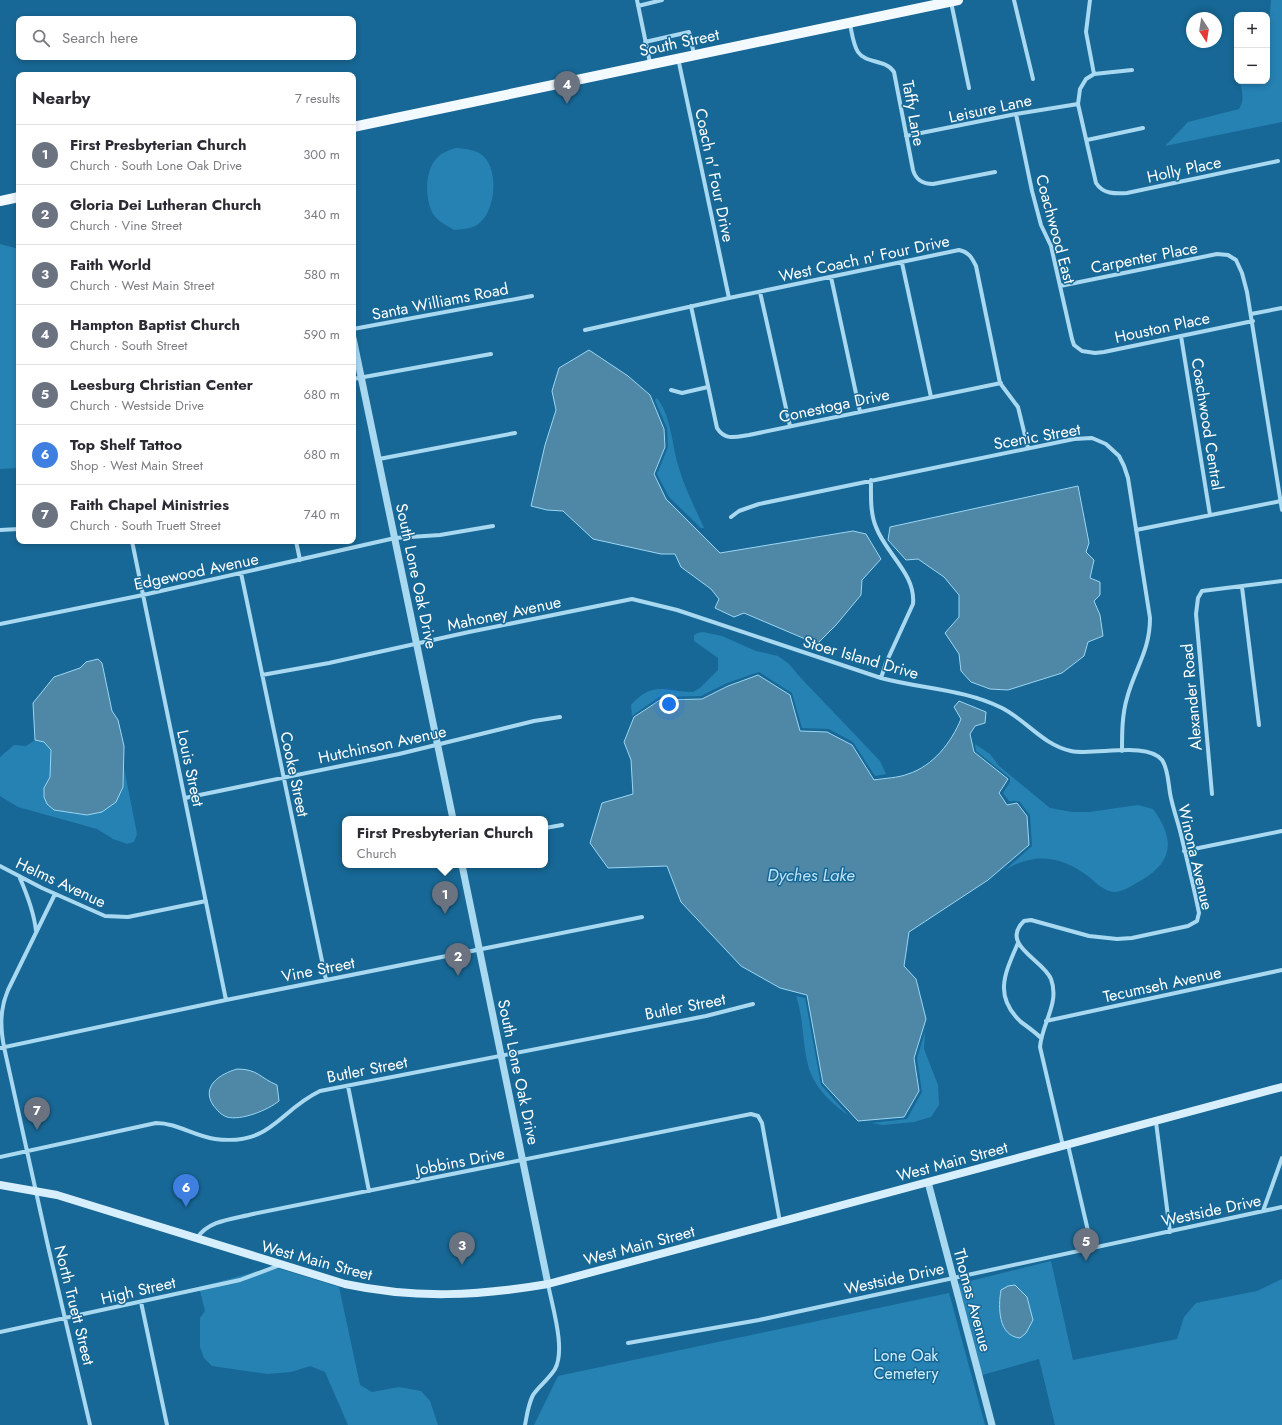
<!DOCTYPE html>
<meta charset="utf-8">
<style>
:root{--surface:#fff;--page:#f7f7f7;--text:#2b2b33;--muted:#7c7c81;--line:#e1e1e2;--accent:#d93025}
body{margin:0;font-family:Jost,sans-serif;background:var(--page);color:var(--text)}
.controls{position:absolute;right:12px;top:12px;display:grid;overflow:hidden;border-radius:8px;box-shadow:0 2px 6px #0003}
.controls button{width:36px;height:36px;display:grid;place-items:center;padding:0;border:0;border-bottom:1px solid var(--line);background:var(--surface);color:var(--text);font:20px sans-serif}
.compass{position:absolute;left:1186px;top:12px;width:36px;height:36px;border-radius:50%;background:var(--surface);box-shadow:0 2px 6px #0003;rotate:168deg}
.you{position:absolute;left:669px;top:704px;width:14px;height:14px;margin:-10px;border:3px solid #fff;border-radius:50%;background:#1a73e8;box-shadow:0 0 0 6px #1a73e833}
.badge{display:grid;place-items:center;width:26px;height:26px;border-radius:50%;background:var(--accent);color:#fff;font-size:13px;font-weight:700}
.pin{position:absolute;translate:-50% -33px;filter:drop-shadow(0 1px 2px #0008)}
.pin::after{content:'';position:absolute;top:21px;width:14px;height:12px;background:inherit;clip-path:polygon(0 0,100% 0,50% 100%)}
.popup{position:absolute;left:342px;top:816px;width:206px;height:52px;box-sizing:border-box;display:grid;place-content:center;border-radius:8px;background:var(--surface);filter:drop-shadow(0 1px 3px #0005);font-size:13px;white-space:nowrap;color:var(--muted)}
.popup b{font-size:15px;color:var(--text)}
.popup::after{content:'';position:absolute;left:50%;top:100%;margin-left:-8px;border:8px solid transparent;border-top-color:var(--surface)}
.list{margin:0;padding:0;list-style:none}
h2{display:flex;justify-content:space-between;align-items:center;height:52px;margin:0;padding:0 16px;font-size:17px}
h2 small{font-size:13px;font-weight:400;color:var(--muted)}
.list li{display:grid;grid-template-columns:26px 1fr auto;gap:12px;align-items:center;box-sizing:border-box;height:60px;padding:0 16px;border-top:1px solid var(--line)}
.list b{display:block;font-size:15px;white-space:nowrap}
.list p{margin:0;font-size:13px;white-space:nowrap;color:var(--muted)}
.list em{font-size:13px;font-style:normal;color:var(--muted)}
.icon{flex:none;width:22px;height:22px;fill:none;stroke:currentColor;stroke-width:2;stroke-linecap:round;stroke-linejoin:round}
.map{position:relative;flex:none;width:1282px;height:1425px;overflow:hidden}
.search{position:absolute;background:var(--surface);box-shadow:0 2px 6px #0003;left:16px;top:16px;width:340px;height:44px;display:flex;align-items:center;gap:10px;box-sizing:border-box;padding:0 14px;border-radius:8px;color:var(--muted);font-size:15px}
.panel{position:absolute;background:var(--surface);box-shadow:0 2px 6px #0003;left:16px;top:72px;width:340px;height:472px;border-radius:8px}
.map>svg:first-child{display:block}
</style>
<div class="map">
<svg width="1282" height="1425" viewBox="0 0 1282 1425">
<rect width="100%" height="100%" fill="#176896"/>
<path fill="#2682b3" d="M1271 0H1282V122L1165 146 1188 122 1239 109C1245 99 1242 92 1240 81H1267V51Z
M456 148C465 149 474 149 482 155 500 169 496 216 475 226 469 229 461 229 454 230 446 225 435 220 431 210 425 195 425 170 437 158 441 153 449 150 456 148Z
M0 244 19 249V468L0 469Z
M657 398C671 416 672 444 678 465 684 487 695 508 704 528H701L669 497 657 474 668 447 667 428 655 400Z
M703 632 722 636 756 651 778 656 789 664 799 676 880 761 886 774 875 776 853 742 829 729 802 728 792 693 759 672 727 683 701 696 659 697 632 716 631 705C654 680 664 692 693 692L700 688 718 670V658L694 641V635L698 633Z
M35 740 44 742 51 750 50 777 44 788 73 813 87 815 123 787 124 768 137 834 134 842 127 844 113 839 97 829 18 807 0 796V757L14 745 26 746Z
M975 744 990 754 999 766 1050 808 1072 812H1089L1138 805 1153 809C1175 839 1174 862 1140 881 1133 885 1124 891 1115 892 1105 892 1096 883 1089 877 1062 856 1034 852 1005 870L1032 846 1030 815 1019 801H1009L1003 793 1010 782V778L976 751Z
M796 996 805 998 821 1085 848 1115C831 1103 813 1086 808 1065 802 1042 804 1019 796 996Z
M925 1032 924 1049 938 1085 939 1105 931 1117 914 1122 882 1125 872 1123 907 1119 922 1092 917 1058Z
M1051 1261 1073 1360 1177 1339 1184 1317 1196 1303 1257 1291 1282 1279V1425H1055L1039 1359 982 1375 958 1284Z
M274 1267 339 1287 360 1385 372 1392 399 1387 421 1391 430 1401 438 1425H348L325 1372 310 1366 291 1372 267 1374 212 1366 204 1358 200 1347V1318L205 1311 199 1287Z
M949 1293 985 1425H534L558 1376Z"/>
<path fill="#4f87a6" stroke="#9bd6f4" d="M589 350 628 376 650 395 664 429 665 447 654 474 666 499 720 553 853 531 866 534 881 559 862 580 861 595 836 625 817 644 744 613 734 617 715 608 719 599 711 589 681 567 675 554H661L593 539 563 511 547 510 531 506 545 445 556 410 552 391 559 368Z
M1078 486 1089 543 1086 552 1094 560 1090 578 1100 582V595L1094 601 1100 615 1103 636 1088 642 1084 656 1062 673 1008 690 990 689 971 682 961 671 959 654 945 633 959 617V595L944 577 918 559 906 560 888 540 890 527Z
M98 659 102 663 112 711 118 720 124 746 123 787 116 802 102 812 87 815 54 810 47 804 44 797V788L50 777 51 750 44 742 35 740 33 703 54 677 80 668 86 662Z
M758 675 790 695 800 731 827 732 852 745 874 780C885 778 898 778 908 774 933 766 951 743 961 719L954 707 959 701 986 712 985 723 975 726 970 734 974 752 1008 779 999 793 1007 805 1017 803 1027 816 1029 845 988 880 909 932 904 966 916 979 926 1019 914 1058 919 1091 904 1117 858 1121 823 1083 807 995 780 988 741 966 681 902 667 866 608 868 590 843 602 803 633 794 631 760 624 742 634 717 660 700 702 699 728 686Z
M237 1069C258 1069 260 1078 277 1085L279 1101C268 1110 241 1121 227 1117 221 1115 217 1110 213 1105 201 1086 220 1074 237 1069Z
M1015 1285 1027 1297 1033 1320 1026 1333 1020 1338C998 1336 998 1307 1001 1290L1008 1286Z"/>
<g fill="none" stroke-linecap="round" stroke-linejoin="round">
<path stroke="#a9d8f1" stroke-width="4" d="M637 0 650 63
M1014 0 1033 79
M1090 0 1086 32 1094 74
M951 2 969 88
M638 6 662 0
M850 24C852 33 853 44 858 52 866 64 886 59 894 72L913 170C916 180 922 184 933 184L995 172
M645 42 689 32 694 54
M678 58 729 298
M1132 70 1094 74 1086 79 1080 89 1078 104 1096 183C1103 194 1115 194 1127 193L1278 161
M1016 114 1032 191 1041 225 1051 246 1072 339 1074 345 1082 351 1095 353 1104 352 1253 321
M906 136 1016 114 1078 104
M1087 140 1143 128
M902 263 931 397
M831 277 860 412
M1060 286 1217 254 1228 255 1236 260 1242 273 1247 292 1282 510
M760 292 790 426
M691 306 717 428C725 441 736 437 749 435L1001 383
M1251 314 1282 308
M353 329 532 296
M585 330 729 298 959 250C969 252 972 258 976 266L1000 383 1018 407 1028 448
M1181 336 1210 515
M353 379 491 354
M671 390 682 393 708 387
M379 459 515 433
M871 480C871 495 870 513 876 527 886 554 916 574 913 604L886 663 881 678
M731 517 739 511 759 504 1074 439 1092 438 1106 444 1119 456 1124 466 1128 478 1150 618C1150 651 1135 668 1127 698 1122 715 1122 733 1122 751
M0 530 19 529
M1136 530 1281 501
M132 541 226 1000
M296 541 300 560
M241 573 326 980
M1242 587 1259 725
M0 624 143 595 395 538 440 535 493 526
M262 675 329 663 469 632 632 599 677 610 881 678C922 689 964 689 1002 708 1026 720 1043 745 1071 751 1094 756 1147 741 1162 760 1169 770 1168 786 1171 798 1174 812 1179 825 1182 839 1188 864 1194 888 1199 913L1197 921 1188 926 1132 938 1117 939 1089 936 1031 920 1024 921C999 945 1044 960 1051 979 1060 1003 1042 1023 1040 1047L1063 1146
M1212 794 1196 614 1198 598 1202 591 1282 581
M185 798 399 754 534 721 560 717
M545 828 562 825
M1184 851 1282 831
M0 866 42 888 105 916 128 917 206 901
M19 876C27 894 34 912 36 931
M55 894 8 990C0 1009 0 1026 4 1047L48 1246 90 1425
M1018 943C1005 973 993 996 1021 1022 1028 1027 1035 1032 1041 1038
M1046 1021 1282 970
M0 1048 226 1000 642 917
M348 1086 369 1191
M1156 1122 1170 1232
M1068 1145 1092 1248
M0 1157 156 1123C177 1123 194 1136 215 1139 272 1146 278 1111 320 1091L706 1016 753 1004
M1263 1211 1282 1158
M197 1238C209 1220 233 1219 253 1214L751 1114 758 1116 762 1123 780 1222
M141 1302 167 1425
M0 1332 240 1280 280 1265
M628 1343 759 1320 1282 1207
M525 1425C527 1415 528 1405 533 1395 539 1386 549 1379 555 1369 566 1349 552 1306 548 1284"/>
<path stroke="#a9d8f1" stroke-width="7" d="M353 338 453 819
M462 865 548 1284
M928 1182 992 1425"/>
<path stroke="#d7eefc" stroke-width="8" d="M0 1185 57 1195 345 1284C415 1299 478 1296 548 1284L1282 1087"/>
<path stroke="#f3faff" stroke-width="10" d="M353 127 958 0
M0 201 19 197"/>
</g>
<g text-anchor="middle" stroke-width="3" stroke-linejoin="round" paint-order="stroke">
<g font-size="16" fill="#fff" stroke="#176896">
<text transform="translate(679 42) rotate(-12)" y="6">South Street</text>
<text transform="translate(990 108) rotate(-12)" y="6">Leisure Lane</text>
<text transform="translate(914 113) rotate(80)" y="6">Taffy Lane</text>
<text transform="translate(1184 169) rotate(-12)" y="6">Holly Place</text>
<text transform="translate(715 175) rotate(78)" y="6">Coach n' Four Drive</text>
<text transform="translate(1056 229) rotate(75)" y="6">Coachwood East</text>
<text transform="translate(1144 257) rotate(-11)" y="6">Carpenter Place</text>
<text transform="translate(864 258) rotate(-12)" y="6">West Coach n' Four Drive</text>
<text transform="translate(440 301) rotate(-11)" y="6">Santa Williams Road</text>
<text transform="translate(1162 327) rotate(-12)" y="6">Houston Place</text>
<text transform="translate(834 405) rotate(-12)" y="6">Conestoga Drive</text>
<text transform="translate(1208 424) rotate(81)" y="6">Coachwood Central</text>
<text transform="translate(1037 436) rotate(-10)" y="6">Scenic Street</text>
<text transform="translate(196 571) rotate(-12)" y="6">Edgewood Avenue</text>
<text transform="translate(417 576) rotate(78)" y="6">South Lone Oak Drive</text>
<text transform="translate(504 613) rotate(-12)" y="6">Mahoney Avenue</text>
<text transform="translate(861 657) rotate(16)" y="6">Stoer Island Drive</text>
<text transform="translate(1191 697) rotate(-95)" y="6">Alexander Road</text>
<text transform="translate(382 744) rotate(-12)" y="6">Hutchinson Avenue</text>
<text transform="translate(191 768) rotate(78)" y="6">Louis Street</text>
<text transform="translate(295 774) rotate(78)" y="6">Cooke Street</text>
<text transform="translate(1196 857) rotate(77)" y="6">Winona Avenue</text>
<text transform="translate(61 882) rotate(25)" y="6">Helms Avenue</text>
<text transform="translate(318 969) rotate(-11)" y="6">Vine Street</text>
<text transform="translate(1162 984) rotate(-12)" y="6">Tecumseh Avenue</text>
<text transform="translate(685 1006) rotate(-11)" y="6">Butler Street</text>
<text transform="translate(367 1069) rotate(-11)" y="6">Butler Street</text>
<text transform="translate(519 1072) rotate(78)" y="6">South Lone Oak Drive</text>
<text transform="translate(460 1161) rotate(-11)" y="6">Jobbins Drive</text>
<text transform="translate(952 1161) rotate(-15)" y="6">West Main Street</text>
<text transform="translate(1211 1210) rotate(-12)" y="6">Westside Drive</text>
<text transform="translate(639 1245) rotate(-15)" y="6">West Main Street</text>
<text transform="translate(317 1260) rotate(15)" y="6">West Main Street</text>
<text transform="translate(894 1278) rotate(-12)" y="6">Westside Drive</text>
<text transform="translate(138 1290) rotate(-13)" y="6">High Street</text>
<text transform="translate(973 1300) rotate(75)" y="6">Thomas Avenue</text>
<text transform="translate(75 1305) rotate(76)" y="6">North Truett Street</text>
</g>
<g font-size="16" fill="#d0edfc" stroke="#176896">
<text x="906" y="1361">Lone Oak<tspan x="906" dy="18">Cemetery</tspan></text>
</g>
<g font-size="17" font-style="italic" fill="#bce4f9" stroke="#176896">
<text x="811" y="881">Dyches Lake</text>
</g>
</g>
</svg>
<div class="controls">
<button>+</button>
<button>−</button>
</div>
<svg class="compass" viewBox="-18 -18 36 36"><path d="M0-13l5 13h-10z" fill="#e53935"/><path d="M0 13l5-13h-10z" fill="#7c7c81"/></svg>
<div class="you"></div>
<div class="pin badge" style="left:445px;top:914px;background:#6b7280">1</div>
<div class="popup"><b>First Presbyterian Church</b>Church</div>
<div class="pin badge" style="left:458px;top:976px;background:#6b7280">2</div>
<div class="pin badge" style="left:462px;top:1265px;background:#6b7280">3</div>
<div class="pin badge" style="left:567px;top:104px;background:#6b7280">4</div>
<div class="pin badge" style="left:1086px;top:1261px;background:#6b7280">5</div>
<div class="pin badge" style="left:186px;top:1207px;background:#3f7fe0">6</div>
<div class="pin badge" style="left:37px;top:1130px;background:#6b7280">7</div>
<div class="search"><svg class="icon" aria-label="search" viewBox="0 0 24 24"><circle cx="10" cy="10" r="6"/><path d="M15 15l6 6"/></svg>Search here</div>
<section class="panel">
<h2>Nearby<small>7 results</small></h2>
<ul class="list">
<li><span class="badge" style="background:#6b7280">1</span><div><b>First Presbyterian Church</b><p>Church · South Lone Oak Drive</p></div><em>300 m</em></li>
<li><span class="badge" style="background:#6b7280">2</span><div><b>Gloria Dei Lutheran Church</b><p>Church · Vine Street</p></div><em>340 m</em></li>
<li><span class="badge" style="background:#6b7280">3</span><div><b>Faith World</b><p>Church · West Main Street</p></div><em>580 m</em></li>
<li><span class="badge" style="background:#6b7280">4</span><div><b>Hampton Baptist Church</b><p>Church · South Street</p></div><em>590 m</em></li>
<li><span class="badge" style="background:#6b7280">5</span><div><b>Leesburg Christian Center</b><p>Church · Westside Drive</p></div><em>680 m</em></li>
<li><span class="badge" style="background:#3f7fe0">6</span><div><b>Top Shelf Tattoo</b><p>Shop · West Main Street</p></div><em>680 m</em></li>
<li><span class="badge" style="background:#6b7280">7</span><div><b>Faith Chapel Ministries</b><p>Church · South Truett Street</p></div><em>740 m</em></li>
</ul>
</section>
</div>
